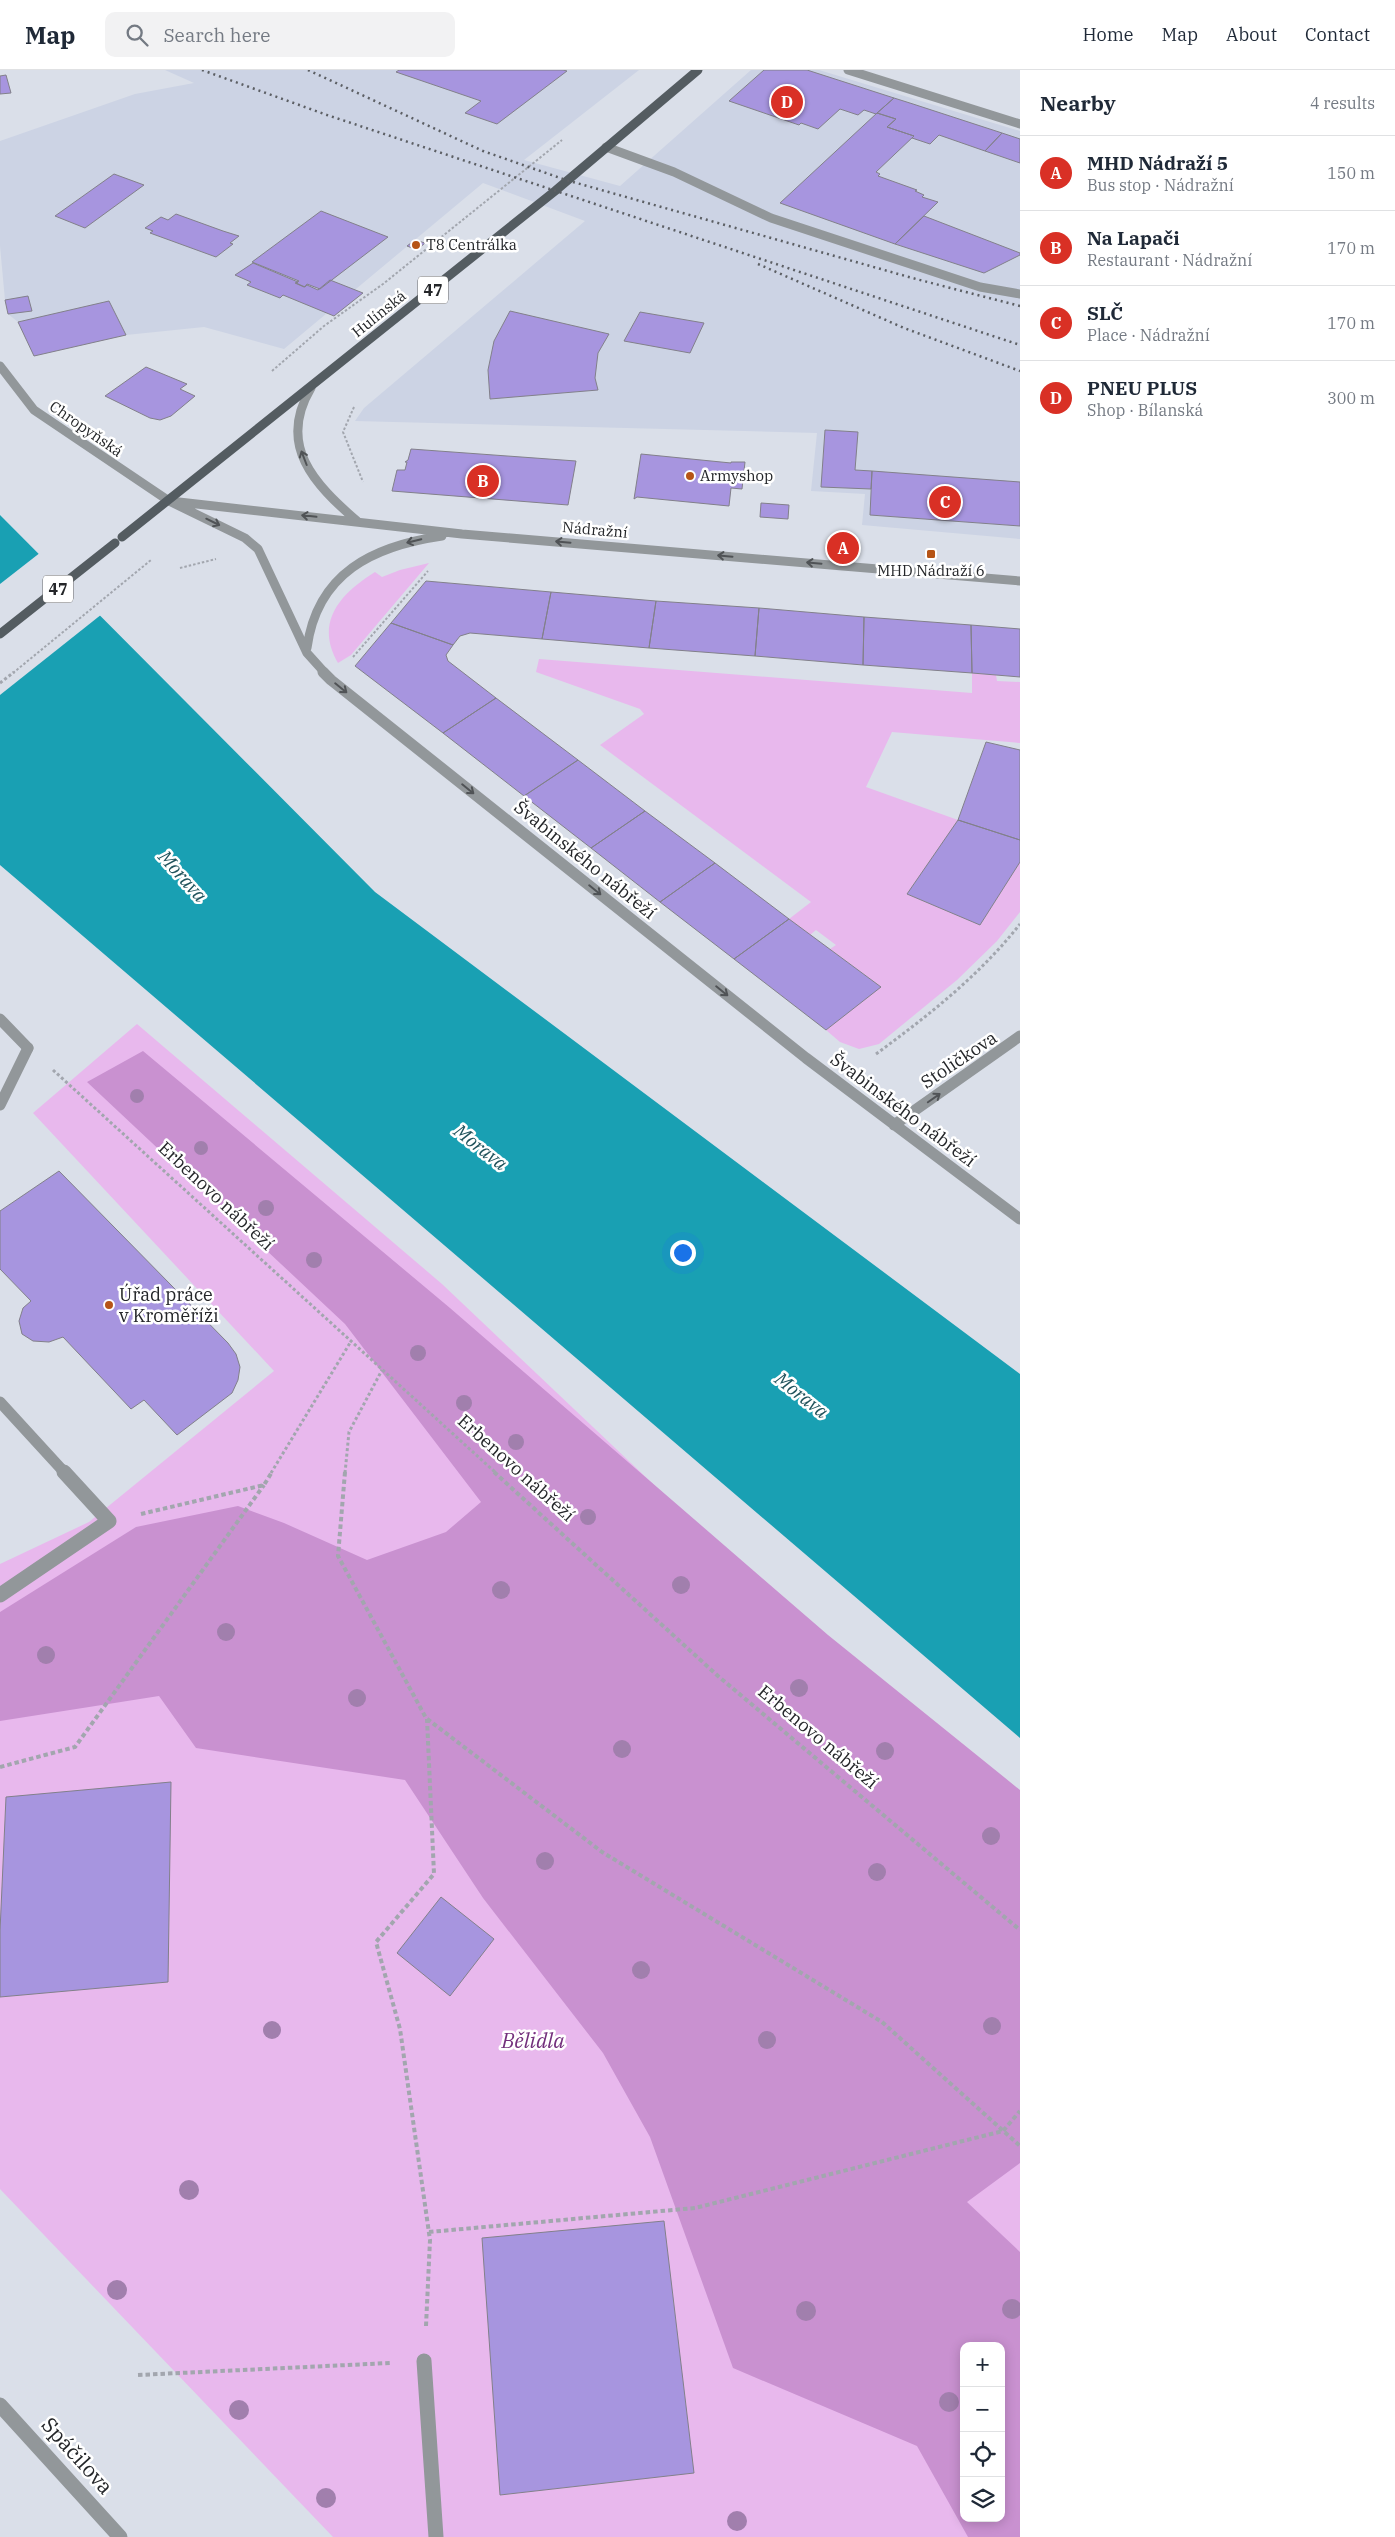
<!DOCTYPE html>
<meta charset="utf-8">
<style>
:root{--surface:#fff;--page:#f2f2f3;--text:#1f2937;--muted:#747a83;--line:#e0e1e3;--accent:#d93025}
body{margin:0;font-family:"IBM Plex Serif",serif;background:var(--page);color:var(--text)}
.controls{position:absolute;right:15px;bottom:15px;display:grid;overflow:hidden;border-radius:10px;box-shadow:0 2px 12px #0003}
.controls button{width:45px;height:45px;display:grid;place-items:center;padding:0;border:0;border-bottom:1px solid var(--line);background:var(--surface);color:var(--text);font:25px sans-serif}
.you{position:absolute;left:682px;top:1182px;width:18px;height:18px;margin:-12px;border:4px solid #fff;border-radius:50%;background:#1a73e8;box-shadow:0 0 0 8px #1a73e833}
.badge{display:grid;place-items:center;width:32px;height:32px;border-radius:50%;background:var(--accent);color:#fff;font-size:16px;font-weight:700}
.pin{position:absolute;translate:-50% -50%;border:2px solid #fff;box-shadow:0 1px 5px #0006}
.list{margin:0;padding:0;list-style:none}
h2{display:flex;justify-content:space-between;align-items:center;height:65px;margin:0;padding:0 20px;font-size:21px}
h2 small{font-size:16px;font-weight:400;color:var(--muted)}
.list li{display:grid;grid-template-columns:32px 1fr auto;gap:15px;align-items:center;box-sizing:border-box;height:75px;padding:0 20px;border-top:1px solid var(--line)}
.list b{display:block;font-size:19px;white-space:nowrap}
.list p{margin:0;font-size:16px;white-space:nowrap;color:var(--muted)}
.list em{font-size:16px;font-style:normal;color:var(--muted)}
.icon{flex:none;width:28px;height:28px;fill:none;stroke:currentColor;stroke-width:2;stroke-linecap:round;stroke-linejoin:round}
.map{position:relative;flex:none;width:1020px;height:2467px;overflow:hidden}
header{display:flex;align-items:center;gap:30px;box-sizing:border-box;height:70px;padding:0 25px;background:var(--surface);border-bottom:1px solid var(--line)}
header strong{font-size:24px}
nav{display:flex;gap:28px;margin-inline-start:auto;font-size:18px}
.search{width:350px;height:45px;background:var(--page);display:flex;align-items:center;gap:12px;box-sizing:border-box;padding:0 18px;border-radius:10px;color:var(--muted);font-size:19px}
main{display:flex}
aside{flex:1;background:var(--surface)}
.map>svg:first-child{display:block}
</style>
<header>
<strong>Map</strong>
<div class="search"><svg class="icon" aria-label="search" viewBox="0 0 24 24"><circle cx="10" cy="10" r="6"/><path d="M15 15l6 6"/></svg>Search here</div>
<nav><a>Home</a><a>Map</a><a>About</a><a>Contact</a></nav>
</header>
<main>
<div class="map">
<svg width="1020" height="2467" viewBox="0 0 1020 2467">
<rect width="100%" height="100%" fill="#dadfe9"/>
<path fill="#ccd3e4" d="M165 0H639L524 90 620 116 751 0H819L1020 61V469L862 455 865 424 811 421 817 363 355 351 364 338 585 151 483 113 284 279 204 257 126 265 34 286 18 252 8 244 5 230 0 176V71L135 24 194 13Z"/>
<path fill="#e8b8ed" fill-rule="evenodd" d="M429 493 351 585 338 593C314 552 341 523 375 502L382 507 400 500Z
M539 589 972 623V603L996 605 997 611 1020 612V673L892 662 866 717 958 750 907 824 980 855 1020 792V842L997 871 957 910 879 974 859 979 840 972 826 960 880 916 830 879 836 875 816 860 810 865 789 849 811 832 600 675 644 644 640 639 536 602Z
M137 954 442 1214 955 1700 1020 1749V2467H333L0 2119V1494L89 1452 274 1301 33 1043ZM964 2276H1001V2448H964Z"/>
<path fill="#c991d0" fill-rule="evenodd" d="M143 981 450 1238 828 1565 1020 1720V2093L967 2132 1020 2182V2467H968L917 2376 733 2298 650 2067 603 1983 483 1828 405 1710 196 1678 159 1626 0 1651V1542L136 1457 238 1436 284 1453 367 1490 446 1462 481 1432 345 1254 87 1012ZM964 2276H1001V2448H964Z"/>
<path fill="#19a0b3" d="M0 445 375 822 1020 1304V1668L0 795Z"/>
<path fill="#dadfe9" d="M41 482 102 544 0 625V514Z"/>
<path fill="#a795df" stroke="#82808a" d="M399 0H563L567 1 497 54 465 43 481 31 396 2Z
M764 0H807L894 28 876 44 864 40 858 45 840 39 818 59 801 53 799 55 729 31Z
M6 5 11 23 0 24V6Z
M894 28 913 34 1002 63 985 81 939 65 930 74 912 68 914 66 887 57 896 49 877 43Z
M877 43 896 49 887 57 914 66 876 102 880 104 878 106 917 120 915 121 924 125 922 127 938 132 895 174 780 133Z
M1002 63 1020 69V93L985 81Z
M114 104 144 115 85 158 55 146Z
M321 141 388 167 320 219 307 214 305 217 296 213 299 211 252 192Z
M176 144 223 161 239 166 230 173 233 174 216 187 150 163 153 161 145 158 161 147 168 150Z
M924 146 1020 183V185L984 203 895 174Z
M415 170 425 173 417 180 407 176Z
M253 193 298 212 295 213 304 217 307 215 318 220 330 210 363 223 334 246 283 225 280 228 247 215 251 212 235 205Z
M28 226 32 241 8 244 5 230Z
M109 231 126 265 34 286 18 252Z
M510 241 609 264 598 283 595 308 598 320 490 329 488 300 494 271Z
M640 242 704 253 690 283 624 271Z
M146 297 187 314 180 319 195 326 171 346 160 350 150 348 105 326Z
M825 360 858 362 855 400 872 401 871 419 821 417Z
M411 379 576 391 568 435 392 421 397 400H405L407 392H405L408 390Z
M641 384 731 393V392H745L742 419 731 418 729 436 637 427 634 429Z
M872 401 1020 412V456L870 445Z
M761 433 789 435 788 449 760 447Z
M426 511 551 522 542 569 470 563 460 566 453 575 391 553Z
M551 522 656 531 649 578 542 569Z
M656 531 759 538 755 586 649 578Z
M759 538 864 547 863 595 755 586Z
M864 547 971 555 972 603 863 595Z
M391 553 453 575 446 585 448 591 496 628 443 663 355 596Z
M971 555 1020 559V607L972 603Z
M496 628 578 690 524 726 443 663Z
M986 672 1020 680V770L958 750Z
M578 690 645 741 591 778 524 726Z
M645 741 715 793 660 832 591 778Z
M958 750 1020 770V792L980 855 907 824Z
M715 793 789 849 734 889 660 832Z
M789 849 881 917 826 960 734 889Z
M59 1101 228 1273 236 1284 240 1297 238 1310 232 1323 177 1365 144 1330 131 1339 63 1267 49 1272 33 1271 22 1264 19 1251 23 1238 31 1231 0 1199V1141Z
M171 1712 168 1912 0 1927V1861L6 1727Z
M441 1827 494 1869 450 1926 397 1883Z
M664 2151 694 2403 500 2425 482 2168Z"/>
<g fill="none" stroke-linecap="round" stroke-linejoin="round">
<path stroke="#a2a6ae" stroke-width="2" stroke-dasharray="2.5 2" stroke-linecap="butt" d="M272 301 324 256 383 214 562 70
M354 337 343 362 363 412
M180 498 216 489
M353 587 428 501
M13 603 151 490"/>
<path stroke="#a2a6ae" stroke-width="3" stroke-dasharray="3 2.5" stroke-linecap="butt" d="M0 613 14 602
M876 984C929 945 979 906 1020 854
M53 1000 496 1403
M271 1403 350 1273
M345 1403 349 1362 382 1300"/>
<path stroke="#a2a6ae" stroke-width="4" stroke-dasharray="4.5 3" stroke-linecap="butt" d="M345 1402 338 1486 426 1648 602 1782 882 1952 1020 2076
M494 1402 718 1606 1020 1860
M141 1444 264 1415 272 1402
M0 1697 75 1677 264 1415
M429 2162 695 2138 1003 2061 1020 2041
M426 2256 430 2170 400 1959 376 1872 434 1804 427 1649
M138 2305 390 2293"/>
<path stroke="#92979a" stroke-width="9" d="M606 77 674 102 771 148 980 217 1020 224"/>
<path stroke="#92979a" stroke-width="11" d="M0 949 28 978"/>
<path stroke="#92979a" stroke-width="15" d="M424 2291 436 2467"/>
<path stroke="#92979a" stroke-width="9" d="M848 0 1020 54
M0 296 34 340 169 431 245 468 258 479 307 583 325 603
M311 318C277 375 314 414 357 451
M179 432 462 464 1020 511
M307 578C317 503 373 476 442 466"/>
<path stroke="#92979a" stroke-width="11" d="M323 602 331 610 806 988 1020 1149
M0 1035 28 978
M894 1055 1020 966
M0 1332 65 1403"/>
<path stroke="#92979a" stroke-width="15" d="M0 1525 109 1451 64 1402
M0 2335 120 2467"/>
<path stroke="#545c61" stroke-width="9" d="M122 467 555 121 698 0
M0 564 115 473"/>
<path stroke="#5c5f64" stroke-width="2.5" stroke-dasharray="2 4" stroke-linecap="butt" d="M202 0 327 45 1020 275
M308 0 483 81 566 110 916 209 1020 236
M758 194 904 258 1020 301"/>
</g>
<g fill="#a17fad">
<circle cx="137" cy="1026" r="7"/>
<circle cx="201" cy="1078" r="7"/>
<circle cx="266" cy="1138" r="8"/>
<circle cx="314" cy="1190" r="8"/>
<circle cx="418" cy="1283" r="8"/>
<circle cx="464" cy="1333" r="8"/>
<circle cx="516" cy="1372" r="8"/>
<circle cx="588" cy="1447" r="8"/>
<circle cx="681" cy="1515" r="9"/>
<circle cx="501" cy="1520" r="9"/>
<circle cx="226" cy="1562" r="9"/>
<circle cx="46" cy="1585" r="9"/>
<circle cx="799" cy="1618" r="9"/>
<circle cx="357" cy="1628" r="9"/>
<circle cx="622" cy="1679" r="9"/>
<circle cx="885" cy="1681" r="9"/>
<circle cx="991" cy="1766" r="9"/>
<circle cx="545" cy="1791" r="9"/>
<circle cx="877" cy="1802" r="9"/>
<circle cx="641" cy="1900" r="9"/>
<circle cx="992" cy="1956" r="9"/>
<circle cx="272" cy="1960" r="9"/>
<circle cx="767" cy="1970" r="9"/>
<circle cx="189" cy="2120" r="10"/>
<circle cx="117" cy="2220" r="10"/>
<circle cx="1012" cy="2239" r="10"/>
<circle cx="806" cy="2241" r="10"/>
<circle cx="949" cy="2332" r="10"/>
<circle cx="239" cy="2340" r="10"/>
<circle cx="326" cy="2428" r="10"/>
<circle cx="737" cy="2451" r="10"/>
</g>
<defs><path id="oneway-shaft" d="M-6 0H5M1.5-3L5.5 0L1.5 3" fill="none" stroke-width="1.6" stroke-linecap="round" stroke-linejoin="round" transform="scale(1.25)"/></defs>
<g stroke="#505356">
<use href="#oneway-shaft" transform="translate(304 388) rotate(-111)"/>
<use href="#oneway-shaft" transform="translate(309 446) rotate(-174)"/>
<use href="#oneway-shaft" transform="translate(213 452) rotate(26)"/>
<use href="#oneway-shaft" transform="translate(414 471) rotate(167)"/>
<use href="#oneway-shaft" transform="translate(563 472) rotate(-175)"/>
<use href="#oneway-shaft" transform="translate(725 486) rotate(-175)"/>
<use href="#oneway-shaft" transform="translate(814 493) rotate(-175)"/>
<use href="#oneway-shaft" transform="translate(341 618) rotate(39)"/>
<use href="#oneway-shaft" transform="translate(468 719) rotate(39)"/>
<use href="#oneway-shaft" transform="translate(595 820) rotate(39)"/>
<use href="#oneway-shaft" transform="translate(722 921) rotate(39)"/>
<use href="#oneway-shaft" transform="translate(934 1028) rotate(-35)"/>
</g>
<g fill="#b65416" stroke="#fff" stroke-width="2">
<circle cx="416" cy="175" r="5"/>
<circle cx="690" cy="406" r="5"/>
<rect x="926" y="479" width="10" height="10" rx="2.5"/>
<circle cx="109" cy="1235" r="5"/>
</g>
<g text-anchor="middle" stroke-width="5" stroke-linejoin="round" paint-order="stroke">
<g font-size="15" fill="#242629" stroke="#fff" text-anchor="start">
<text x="426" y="180">T8 Centrálka</text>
<text x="700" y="411">Armyshop</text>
<text x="931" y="506" text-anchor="middle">MHD Nádraží 6</text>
</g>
<g font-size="15" fill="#242629" stroke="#fff">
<text transform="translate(379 244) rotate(-39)" y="5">Hulínská</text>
<text transform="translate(86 359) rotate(35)" y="5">Chropyňská</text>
<text transform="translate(595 460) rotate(5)" y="5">Nádražní</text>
</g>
<g fill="#fff" stroke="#666769" stroke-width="1">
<rect x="418" y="206.5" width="30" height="27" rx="4"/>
<rect x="43" y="505.5" width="30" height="27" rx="4"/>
</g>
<g font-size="16" font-weight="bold" fill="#242629">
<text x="433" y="226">47</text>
<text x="58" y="525">47</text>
</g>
<g font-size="18" fill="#242629" stroke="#fff">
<text transform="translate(585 790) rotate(39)" y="6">Švabinského nábřeží</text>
<text transform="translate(959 990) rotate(-34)" y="6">Stoličkova</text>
<text transform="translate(903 1040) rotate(37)" y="6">Švabinského nábřeží</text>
<text transform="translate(216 1126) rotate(43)" y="6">Erbenovo nábřeží</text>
<text transform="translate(516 1398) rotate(42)" y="6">Erbenovo nábřeží</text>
<text transform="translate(818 1667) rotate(40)" y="6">Erbenovo nábřeží</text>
</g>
<g font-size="18" fill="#242629" stroke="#fff" text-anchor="start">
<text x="119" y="1231">Úřad práce<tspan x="119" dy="21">v Kroměříži</tspan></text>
</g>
<g font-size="19" font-style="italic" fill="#21535c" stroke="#fff">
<text transform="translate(183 806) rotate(48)" y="7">Morava</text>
<text transform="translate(481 1077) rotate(38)" y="7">Morava</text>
<text transform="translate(802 1325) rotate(38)" y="7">Morava</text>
</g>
<g font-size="21" font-style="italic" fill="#73307c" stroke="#fff">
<text x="533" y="1978">Bělidla</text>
</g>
<g font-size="21" fill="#242629" stroke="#fff">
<text transform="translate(77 2386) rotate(48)" y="7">Spáčilova</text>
</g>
</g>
</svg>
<div class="controls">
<button>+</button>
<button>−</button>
<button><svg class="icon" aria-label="locate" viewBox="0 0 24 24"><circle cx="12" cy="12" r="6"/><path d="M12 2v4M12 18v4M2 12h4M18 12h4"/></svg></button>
<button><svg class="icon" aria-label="layers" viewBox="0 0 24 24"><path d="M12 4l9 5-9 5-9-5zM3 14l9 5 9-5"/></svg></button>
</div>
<div class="you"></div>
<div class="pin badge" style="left:843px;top:478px">A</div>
<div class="pin badge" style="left:483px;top:411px">B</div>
<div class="pin badge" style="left:945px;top:432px">C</div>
<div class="pin badge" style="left:787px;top:32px">D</div>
</div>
<aside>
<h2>Nearby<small>4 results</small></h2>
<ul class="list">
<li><span class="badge">A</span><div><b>MHD Nádraží 5</b><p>Bus stop · Nádražní</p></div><em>150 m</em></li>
<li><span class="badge">B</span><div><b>Na Lapači</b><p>Restaurant · Nádražní</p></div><em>170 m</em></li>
<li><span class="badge">C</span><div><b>SLČ</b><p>Place · Nádražní</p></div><em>170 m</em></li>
<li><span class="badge">D</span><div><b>PNEU PLUS</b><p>Shop · Bílanská</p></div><em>300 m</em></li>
</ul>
</aside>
</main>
